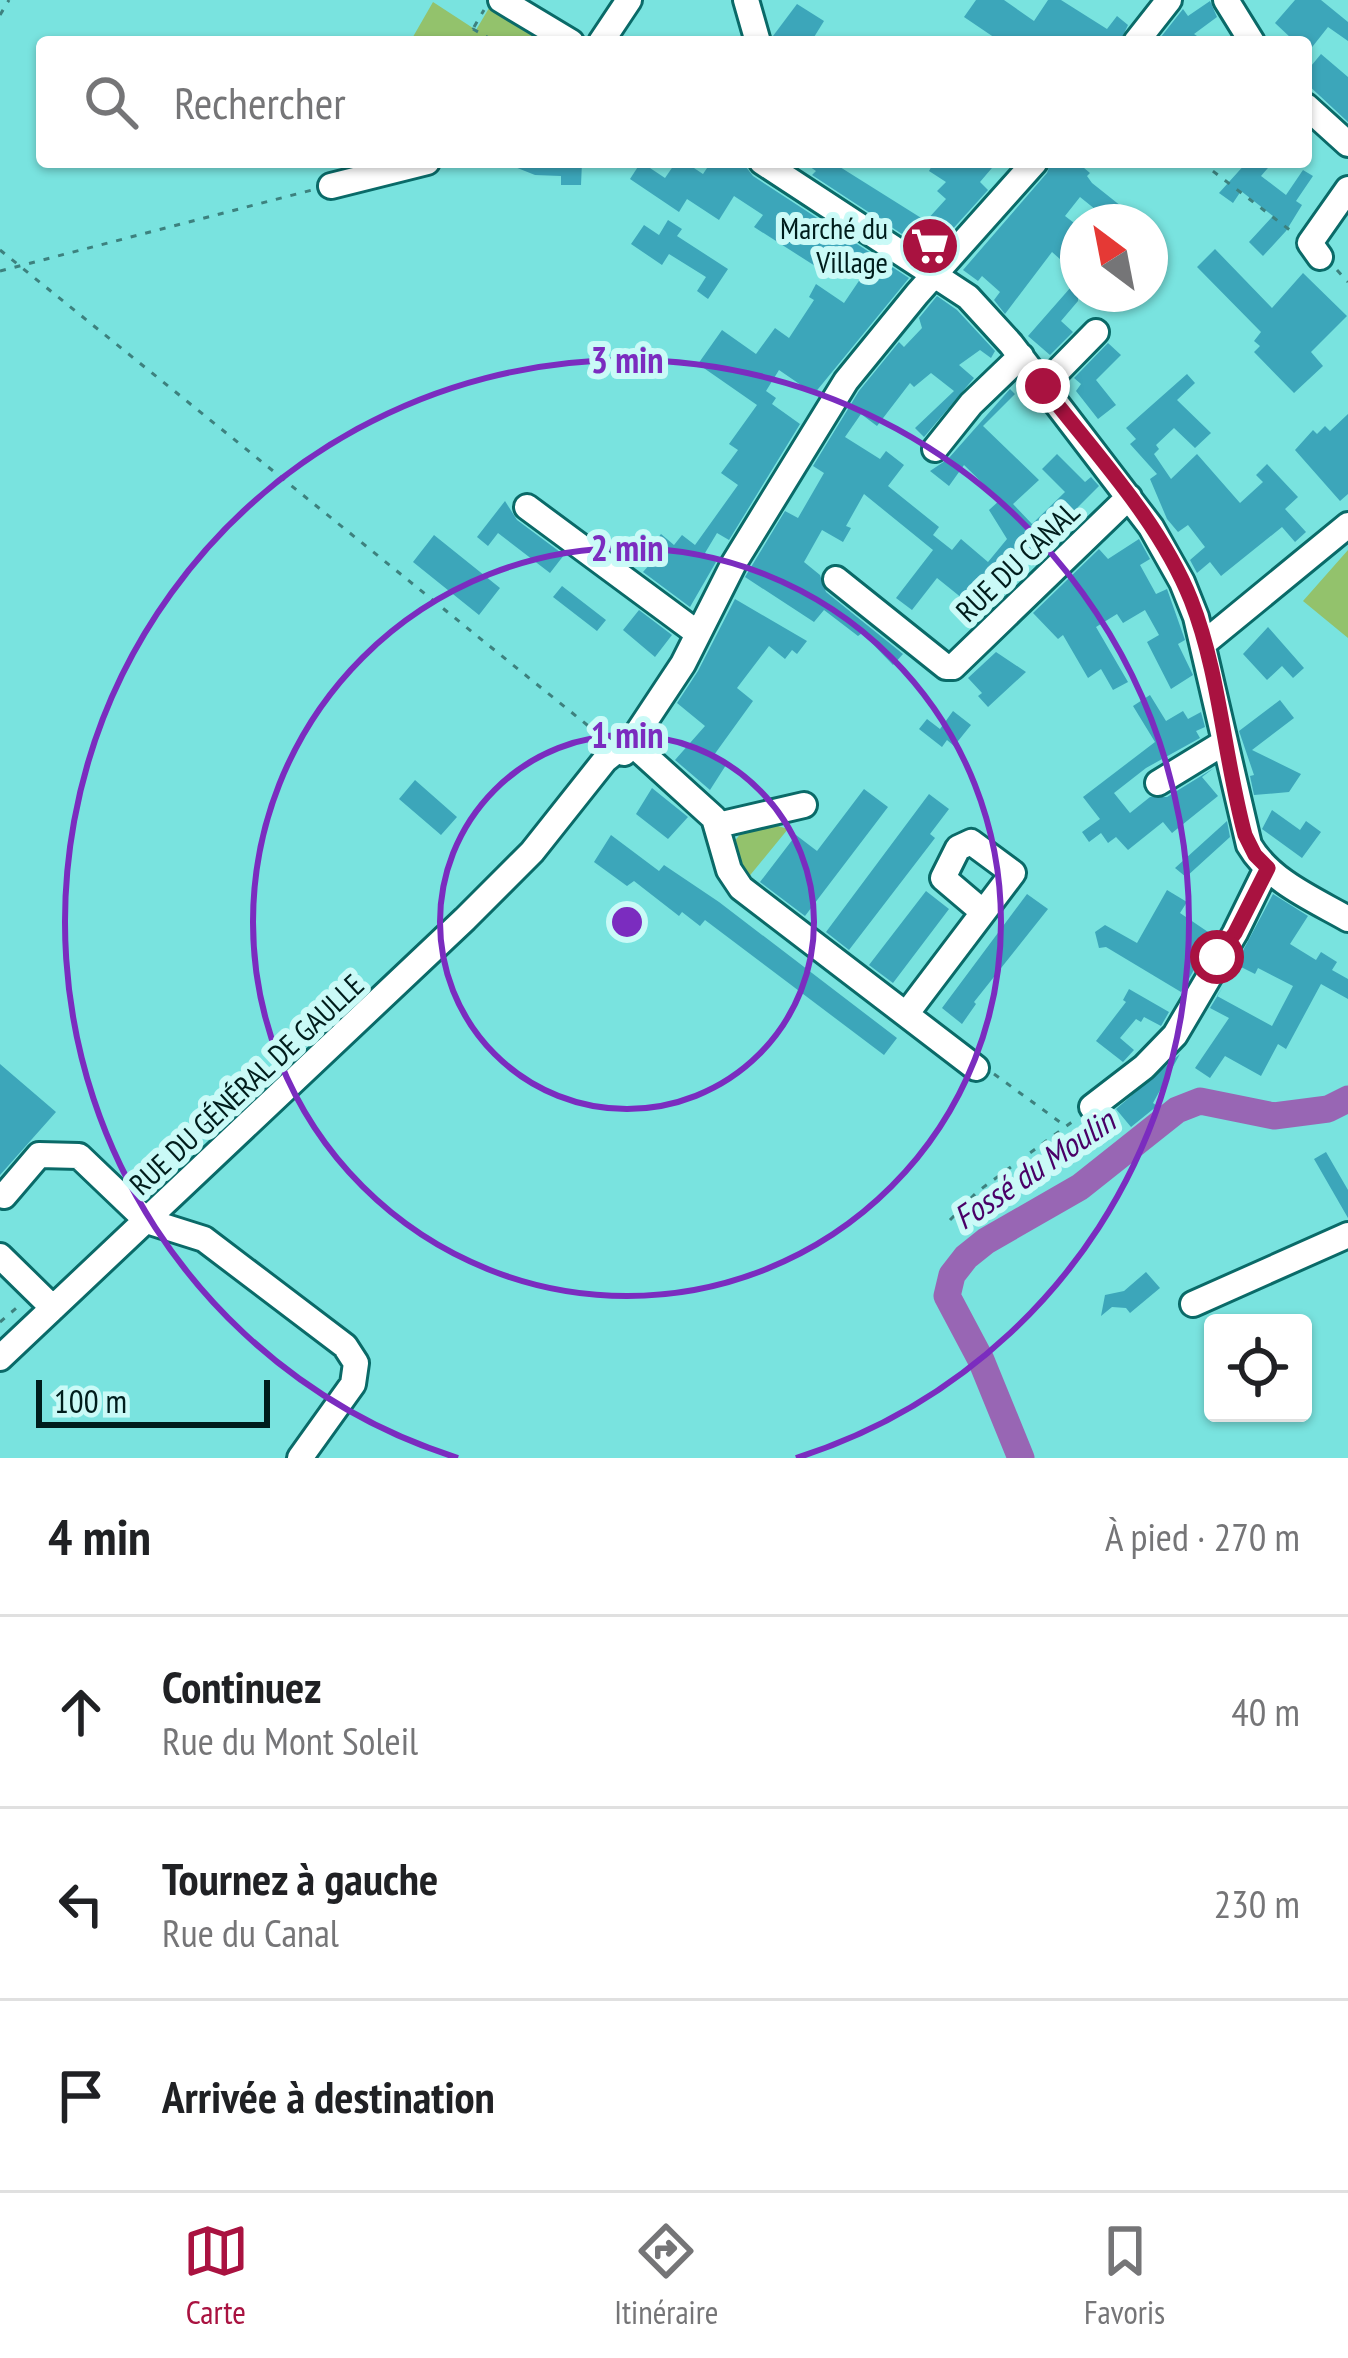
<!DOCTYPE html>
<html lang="fr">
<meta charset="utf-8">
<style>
:root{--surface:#fff;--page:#f6f6f6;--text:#202124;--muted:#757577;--line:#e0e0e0;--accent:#a91240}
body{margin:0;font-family:"PT Sans Narrow",sans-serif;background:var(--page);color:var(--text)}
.controls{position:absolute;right:36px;bottom:36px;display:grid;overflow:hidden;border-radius:12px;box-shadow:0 3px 9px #0004}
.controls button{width:108px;height:108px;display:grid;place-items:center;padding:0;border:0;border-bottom:3px solid var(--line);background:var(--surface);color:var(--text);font:60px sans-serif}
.compass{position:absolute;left:1060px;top:204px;width:108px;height:108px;border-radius:50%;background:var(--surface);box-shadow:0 3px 9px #0004;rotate:328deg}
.scale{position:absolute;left:36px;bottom:30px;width:234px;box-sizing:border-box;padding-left:12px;border:6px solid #001d1c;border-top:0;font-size:33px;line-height:42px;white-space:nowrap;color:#001d1c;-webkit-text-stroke:9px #cafaf7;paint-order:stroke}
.stop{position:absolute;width:36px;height:36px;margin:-27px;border:9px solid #a91240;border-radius:50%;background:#fff}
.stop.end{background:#a91240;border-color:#fff;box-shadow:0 3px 12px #0008}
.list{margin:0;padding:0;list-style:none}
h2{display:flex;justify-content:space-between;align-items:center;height:156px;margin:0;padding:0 48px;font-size:51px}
h2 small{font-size:39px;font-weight:400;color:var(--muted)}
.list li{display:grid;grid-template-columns:78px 1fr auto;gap:36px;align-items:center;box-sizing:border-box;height:192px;padding:0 48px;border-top:3px solid var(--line)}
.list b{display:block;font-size:45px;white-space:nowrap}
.list p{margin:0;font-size:39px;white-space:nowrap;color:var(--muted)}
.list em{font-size:39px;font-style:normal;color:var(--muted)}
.icon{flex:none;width:66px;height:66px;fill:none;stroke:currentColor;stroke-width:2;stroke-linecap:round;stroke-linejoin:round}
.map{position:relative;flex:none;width:1348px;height:1458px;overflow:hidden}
.search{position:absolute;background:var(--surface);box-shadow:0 3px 9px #0004;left:36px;right:36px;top:36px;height:132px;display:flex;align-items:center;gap:30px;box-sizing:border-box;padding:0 42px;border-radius:12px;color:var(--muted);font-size:45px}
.sheet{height:732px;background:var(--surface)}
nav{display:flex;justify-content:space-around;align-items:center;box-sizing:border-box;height:168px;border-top:3px solid var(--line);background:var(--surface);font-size:33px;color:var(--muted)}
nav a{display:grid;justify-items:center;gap:6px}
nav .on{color:var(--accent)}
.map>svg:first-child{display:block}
</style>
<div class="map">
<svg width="1348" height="1458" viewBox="0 0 1348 1458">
<rect width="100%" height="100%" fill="#79e3df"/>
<path fill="#93c26c" d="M433 2 476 30 492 3 558 42H410Z
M1348 550V638L1303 601Z
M768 823 788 829 747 879 739 868 733 843 742 832Z"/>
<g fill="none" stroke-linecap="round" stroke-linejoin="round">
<path stroke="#9866b4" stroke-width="27" d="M1021 1458 981 1360 947 1296 952 1275 966 1257 986 1241 1080 1187 1177 1110 1200 1101 1274 1116 1328 1109 1348 1099"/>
</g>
<path fill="#3ca6ba" d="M976 0H1004L1034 21 1048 0H1061L1107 29 1117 16 1128 25 1120 42H1001L964 17Z
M1295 0H1321L1348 22V41L1328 27 1309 51 1306 42 1292 39 1275 23Z
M1210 1 1217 17 1194 34 1206 42H1157L1183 9 1188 16Z
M797 4 824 21 811 42H774L773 36Z
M1321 54 1348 77V122L1306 83V72Z
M502 162H582L581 185H561V176L535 175Z
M641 162 665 178 676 162H685L703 174 711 162H742L753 176 909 278 814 394 779 370 766 391 776 398 772 404 800 424 729 540 717 533 705 553 716 562 690 607 643 572 651 563 643 556 661 534 674 545 682 535 695 545 738 485 721 473 738 450 729 444 757 405 698 364 722 330 756 354 775 328 789 338 814 300 809 297 816 284 844 303 869 266 848 253 844 259 835 253 823 271 754 227 763 215 734 196 719 220 687 199 679 212 630 179Z
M803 162H832L926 221 946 199 937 191 946 182 929 171 934 162H997L980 182 988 190 931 253 904 231 902 234 812 175 816 171Z
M1051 162H1077L1090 173 1087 176 1092 183 1141 222H1111L1080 197 1065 216 1078 226V275L1052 252 1005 314 994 300 1000 292 982 276 978 281 963 270 1047 173Z
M1247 162H1273L1261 176 1286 195 1303 170 1313 176 1296 201 1302 205 1286 231 1263 256 1249 242 1273 216 1241 191 1233 203 1219 193Z
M668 220 682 229 677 236 728 269 708 299 697 291 706 277 669 254 662 265 631 244 644 225 659 235Z
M1215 249 1272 308 1303 273 1347 316 1311 352 1323 366 1294 393 1254 352 1260 346 1254 341 1261 332 1197 267Z
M1078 279V301L1061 321 1073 332 1050 355 1028 336Z
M937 296 957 310 995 351 991 358 980 350 959 365 974 378 924 437 915 428 954 391 931 373 914 387 910 383 877 426 861 414 845 437 880 459 886 451 904 465 888 486 939 527 933 535 952 550 961 539 988 562 1007 539 989 510 1000 500 964 465 949 486 930 471 948 459 1010 389 1015 394 983 426 1039 480 1013 504 1032 524 1065 492 1042 469 1057 454 1085 482 1091 477 1099 486 1076 509 1082 515 1033 566 1017 549 999 571 1012 580 983 615 937 578 912 610 896 598 933 550 864 494 846 526 851 528 843 542 822 530 804 562 820 575 826 592 903 654 893 665 862 633 858 636 824 610 814 622 745 577 785 511 798 518 824 473 813 466 859 391 899 342 904 347 922 328 919 318Z
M1108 343 1121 355 1096 380 1116 405 1098 419 1076 391 1081 384 1074 378Z
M1187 374 1195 383 1177 400 1211 433 1195 448 1174 428 1156 445 1159 449 1154 454 1171 479 1197 454 1240 503 1263 482 1256 475 1267 464 1298 497 1285 509 1306 532 1295 542 1282 527 1221 576 1210 562 1197 573 1190 560 1205 547 1188 525 1178 532 1167 519 1150 479 1157 474 1130 444 1136 439 1126 428Z
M1348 414V494L1340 501 1295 450 1313 430 1317 434 1325 426 1330 431Z
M505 501 517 520 564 555 550 573 498 533 488 546 477 537Z
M434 535 500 588 479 615 413 562Z
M1139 539 1150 559 1140 565 1156 594 1167 589 1185 640 1178 644 1193 675 1171 689 1147 642 1159 635 1145 610 1123 623 1117 614 1096 627 1128 682 1113 690 1101 669 1088 678 1063 635 1058 639 1033 613 1099 549 1108 559Z
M562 586 606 620 597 631 553 597Z
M735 599 807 641 797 654 792 650 785 659 769 646 737 688 753 701 714 755 726 765 710 790 675 760 705 726 677 703 698 671Z
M639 610 672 635 655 657 623 630Z
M1268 627 1304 668 1293 678 1282 666 1267 680 1243 654Z
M996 652 1026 672 988 707 978 696 982 693 968 678Z
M1150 695 1166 721 1183 711 1188 719 1201 712 1205 727 1196 731 1200 738 1146 768 1114 793 1130 813 1150 797H1167L1214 768 1202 777 1218 796 1172 833 1163 822 1128 850 1116 837 1108 843 1101 833 1089 842 1082 832 1100 819 1083 797 1155 742 1133 706Z
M1280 700 1294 718 1252 750 1301 774 1289 792 1254 795 1250 776 1254 775 1239 731Z
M953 711 971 725 954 746 947 740 942 747 919 729 927 719 940 729Z
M415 780 457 817 441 835 399 799Z
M652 788 688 817 668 839 636 814Z
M864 789 888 807 805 916 760 882 796 835 817 851Z
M929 794 949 809 930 834 935 838 849 950 826 932Z
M1272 810 1300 830 1306 821 1321 832 1302 858 1262 829Z
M1227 821 1230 837 1186 877 1175 868Z
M611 835 659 871 664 865 719 902 897 1038 884 1055 705 920 700 926 682 912 679 916 634 881 627 886 594 862Z
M1167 890 1187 902 1180 913 1214 936 1181 992 1106 947 1099 948 1095 932 1105 925 1137 943Z
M926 891 949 909 893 983 869 965Z
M1027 894 1048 909 974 1002 976 1004 962 1024 942 1008Z
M1273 894 1308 916 1290 944 1316 960 1321 952 1337 962 1332 970 1348 979V999L1321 984 1286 1049 1278 1044 1261 1076 1225 1056 1210 1078 1195 1068 1229 1018 1210 1008 1223 987 1217 996 1272 1026 1293 986 1258 968 1255 974 1239 966 1242 960 1239 958Z
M1129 989 1169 1012 1161 1026 1144 1017 1141 1022 1136 1019 1120 1038 1134 1050 1123 1062 1096 1041 1126 1002 1123 1000Z
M1180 1054 1153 1103 1157 1106 1131 1127 1116 1109Z
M0 1064 56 1112 0 1175Z
M1326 1152 1348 1190V1218L1314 1159Z
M1146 1272 1160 1288 1130 1313 1126 1308 1112 1307 1101 1316 1105 1295 1124 1291Z"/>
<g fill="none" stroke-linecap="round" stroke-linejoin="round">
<defs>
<path id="minor" d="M501 0 571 42
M746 0 758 42
M1226 0 1252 42
M601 42 629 0
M1136 42 1169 0
M1306 106 1348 144
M762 162 968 297 1011 344 1151 527 1182 582 1196 617 1249 845C1270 881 1313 899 1348 919
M331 186 427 162
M1320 257 1310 243 1348 189
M1043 386 1096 332
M935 449 971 404 1021 356
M527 507 696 632
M836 579 946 667H953L1129 497
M1203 644 1348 525
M629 741 714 818 729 870 741 888 976 1068
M624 753 683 664 734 563 846 381 917 294 1035 162
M1158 783 1225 742
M718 825 804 805
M907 1013 1013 873 971 842 958 848 943 878 983 912
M1092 1107 1144 1067 1175 1035 1235 933 1267 868
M4 1196 39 1155 79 1156 147 1221 204 1239 345 1346 356 1363 353 1384 300 1458
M0 1256 53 1308
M1193 1304 1348 1235
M0 1358 465 919 532 852 605 760 629 741"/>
</defs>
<use href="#minor" stroke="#0a6a68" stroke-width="30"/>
<path stroke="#3d817e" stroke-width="3" stroke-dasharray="6 9" stroke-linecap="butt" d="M0 15 9 0
M474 27 484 10
M465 42 473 29 496 42
M1201 162 1295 234
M0 250 602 737
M1337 270 1348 282
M0 271 312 190
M994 1074 1064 1125
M950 1220 977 1192 1076 1119
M0 1322 21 1304"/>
<use href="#minor" stroke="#fff" stroke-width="24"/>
</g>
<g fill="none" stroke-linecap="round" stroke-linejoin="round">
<path stroke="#a91240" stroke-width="15" d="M1043 386C1095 454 1159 520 1191 600 1220 674 1224 758 1245 835L1255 855 1268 868 1235 933 1217 957"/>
</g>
<g fill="none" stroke="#7b2cbf" stroke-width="6">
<circle cx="627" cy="922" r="187"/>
<circle cx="627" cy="922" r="374"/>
<path d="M458 1458A562 562 0 1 1 796 1458"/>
</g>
<defs>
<symbol id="supermarket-disc" viewBox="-11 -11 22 22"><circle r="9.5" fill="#a91240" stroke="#cafaf7"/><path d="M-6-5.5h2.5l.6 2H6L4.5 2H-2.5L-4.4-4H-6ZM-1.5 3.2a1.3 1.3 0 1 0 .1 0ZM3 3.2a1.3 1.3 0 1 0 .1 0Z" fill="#fff"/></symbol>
</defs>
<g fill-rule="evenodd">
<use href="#supermarket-disc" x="897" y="213" width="66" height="66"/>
</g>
<g text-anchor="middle" stroke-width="12" stroke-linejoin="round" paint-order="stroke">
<g font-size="30" fill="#001d1c" stroke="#cafaf7" text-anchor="end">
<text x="888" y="239">Marché du<tspan x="888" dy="34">Village</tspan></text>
</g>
<g font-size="30" fill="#001d1c" stroke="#cafaf7">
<text transform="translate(1018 562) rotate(-44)" y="10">RUE DU CANAL</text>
<text transform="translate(247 1085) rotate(-43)" y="10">RUE DU GÉNÉRAL DE GAULLE</text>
</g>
<g font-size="33" font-style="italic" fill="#4a0067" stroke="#cafaf7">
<text transform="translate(1034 1169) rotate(-34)" y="12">Fossé du Moulin</text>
</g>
</g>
<circle cx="627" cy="922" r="18" fill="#7b2cbf" stroke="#cafaf7" stroke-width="6"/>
<g font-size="36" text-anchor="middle" font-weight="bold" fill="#7b2cbf" stroke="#cafaf7" stroke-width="12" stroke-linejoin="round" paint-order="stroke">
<text x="627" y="373">3 min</text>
<text x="627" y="561">2 min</text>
<text x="627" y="748">1 min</text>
</g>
</svg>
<div class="controls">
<button><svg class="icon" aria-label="locate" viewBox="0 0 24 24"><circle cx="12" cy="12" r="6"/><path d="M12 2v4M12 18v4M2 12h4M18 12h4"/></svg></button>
</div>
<svg class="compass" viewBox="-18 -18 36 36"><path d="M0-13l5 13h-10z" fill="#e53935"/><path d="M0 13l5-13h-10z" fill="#757577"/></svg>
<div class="scale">100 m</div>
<div class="stop" style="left:1217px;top:957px"></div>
<div class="stop end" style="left:1043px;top:386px"></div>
<div class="search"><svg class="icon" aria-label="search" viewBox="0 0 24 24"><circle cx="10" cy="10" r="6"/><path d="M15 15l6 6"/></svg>Rechercher</div>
</div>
<section class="sheet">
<h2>4 min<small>À pied · 270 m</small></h2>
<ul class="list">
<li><svg class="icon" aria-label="ahead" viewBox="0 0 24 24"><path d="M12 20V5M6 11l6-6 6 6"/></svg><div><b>Continuez</b><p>Rue du Mont Soleil</p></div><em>40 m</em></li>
<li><svg class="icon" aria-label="left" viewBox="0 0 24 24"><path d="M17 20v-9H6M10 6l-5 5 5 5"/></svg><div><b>Tournez à gauche</b><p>Rue du Canal</p></div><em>230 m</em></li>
<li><svg class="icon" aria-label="arrive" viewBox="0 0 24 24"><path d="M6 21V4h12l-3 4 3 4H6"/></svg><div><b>Arrivée à destination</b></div></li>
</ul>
</section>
<nav>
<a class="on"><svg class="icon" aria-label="map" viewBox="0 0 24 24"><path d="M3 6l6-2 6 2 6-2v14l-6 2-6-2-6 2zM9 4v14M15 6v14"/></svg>Carte</a>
<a><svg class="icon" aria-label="directions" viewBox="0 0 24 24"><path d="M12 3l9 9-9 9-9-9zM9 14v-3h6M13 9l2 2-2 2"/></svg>Itinéraire</a>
<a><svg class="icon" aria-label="saved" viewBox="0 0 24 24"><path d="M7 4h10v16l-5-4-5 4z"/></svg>Favoris</a>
</nav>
